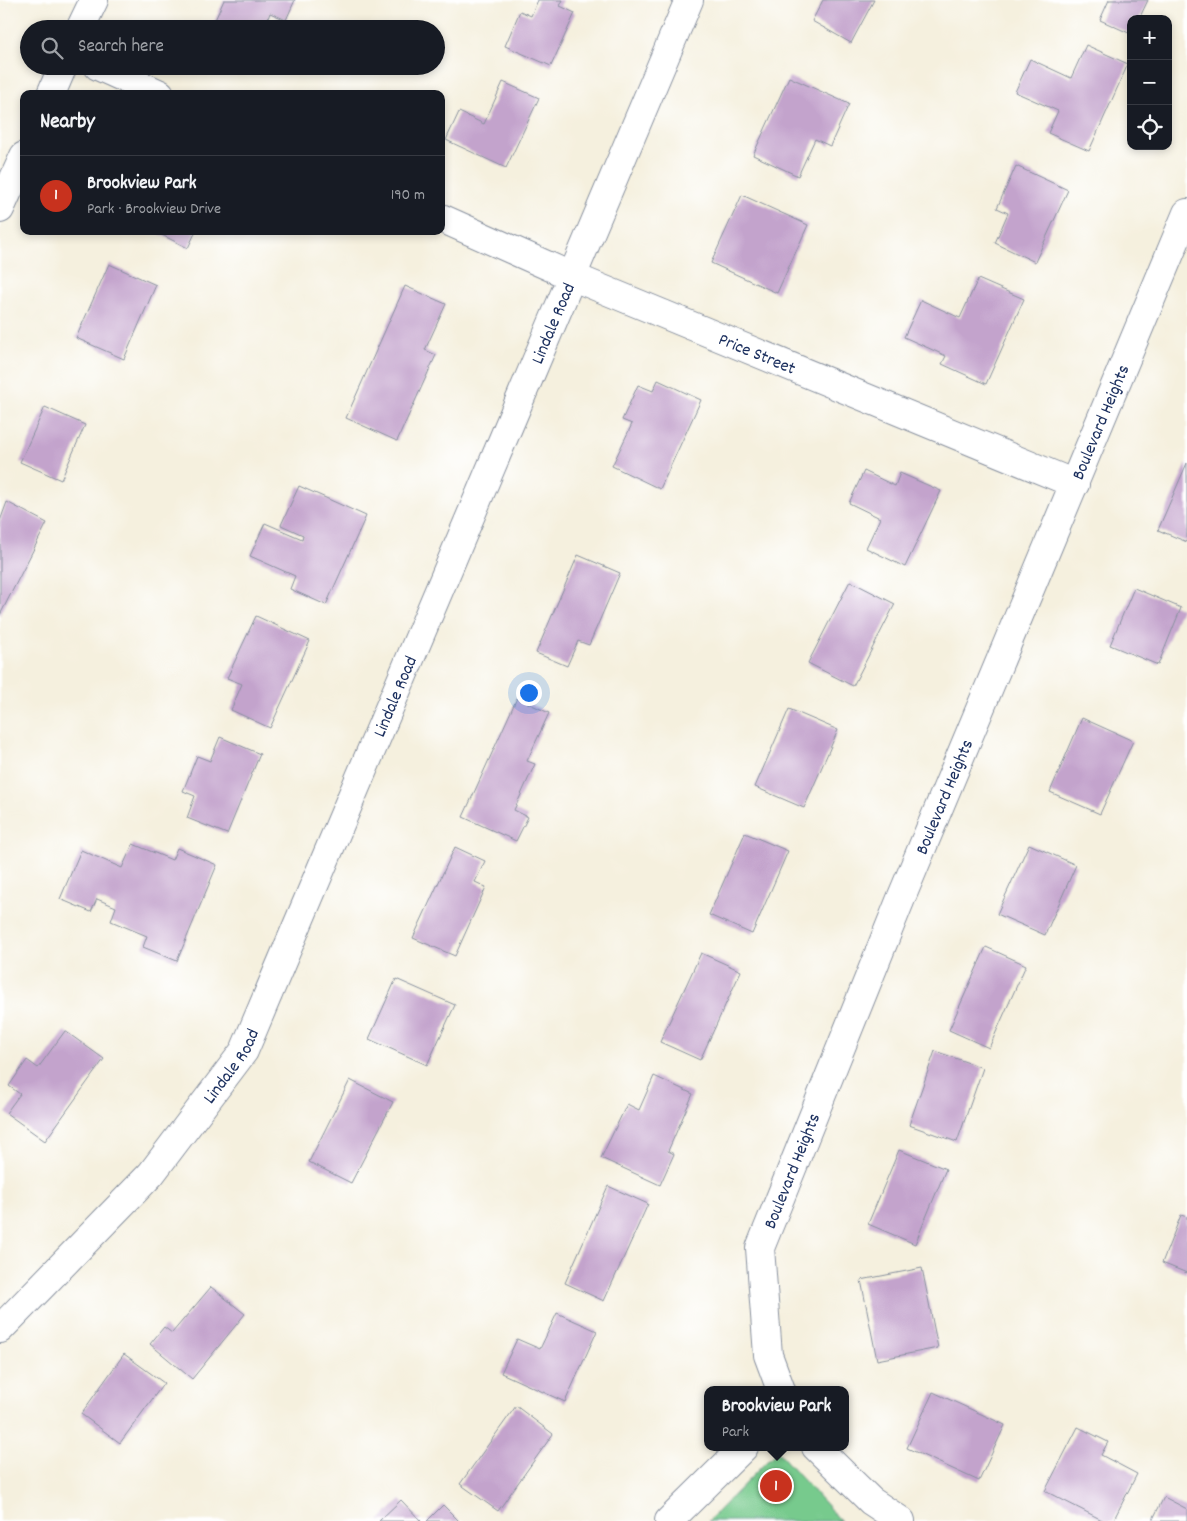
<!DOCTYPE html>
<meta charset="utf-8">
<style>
:root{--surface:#171b24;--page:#242831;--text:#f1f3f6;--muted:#9ea1a6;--line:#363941;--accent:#c8321e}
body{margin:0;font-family:Dekko,sans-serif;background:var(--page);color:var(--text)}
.controls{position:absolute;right:15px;top:15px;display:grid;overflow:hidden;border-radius:10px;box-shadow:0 2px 8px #0003}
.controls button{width:45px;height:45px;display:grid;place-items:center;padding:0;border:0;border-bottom:1px solid var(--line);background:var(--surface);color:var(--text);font:25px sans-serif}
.you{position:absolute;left:528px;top:692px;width:18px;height:18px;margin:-12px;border:4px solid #fff;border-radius:50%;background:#1a73e8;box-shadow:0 0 0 8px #1a73e833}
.badge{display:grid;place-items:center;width:32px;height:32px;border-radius:50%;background:var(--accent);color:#fff;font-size:16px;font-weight:700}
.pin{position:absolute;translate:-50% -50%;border:2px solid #fff;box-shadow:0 1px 5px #0006}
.popup{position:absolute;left:704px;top:1386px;width:145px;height:65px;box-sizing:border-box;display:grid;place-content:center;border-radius:10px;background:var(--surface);filter:drop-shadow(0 1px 4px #0005);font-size:16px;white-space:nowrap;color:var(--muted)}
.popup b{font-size:19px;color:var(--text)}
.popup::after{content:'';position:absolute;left:50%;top:100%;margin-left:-10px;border:10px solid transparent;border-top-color:var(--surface)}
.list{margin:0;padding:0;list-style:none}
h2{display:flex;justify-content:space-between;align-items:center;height:65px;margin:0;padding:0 20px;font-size:21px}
h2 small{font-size:16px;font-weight:400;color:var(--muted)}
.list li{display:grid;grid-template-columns:32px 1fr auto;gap:15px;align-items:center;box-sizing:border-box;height:80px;padding:0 20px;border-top:1px solid var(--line)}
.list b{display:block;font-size:19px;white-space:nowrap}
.list p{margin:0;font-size:16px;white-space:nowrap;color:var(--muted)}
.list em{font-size:16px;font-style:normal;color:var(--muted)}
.icon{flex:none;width:28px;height:28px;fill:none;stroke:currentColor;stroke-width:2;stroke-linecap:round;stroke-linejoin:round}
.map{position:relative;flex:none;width:1187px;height:1521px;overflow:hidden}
.search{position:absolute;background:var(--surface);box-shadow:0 2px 8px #0003;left:20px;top:20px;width:425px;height:55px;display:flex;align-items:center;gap:12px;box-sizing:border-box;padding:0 18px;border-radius:28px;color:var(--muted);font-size:19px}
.panel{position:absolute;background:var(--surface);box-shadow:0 2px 8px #0003;left:20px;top:90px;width:425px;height:145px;border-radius:10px}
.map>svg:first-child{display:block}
</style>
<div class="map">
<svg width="1187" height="1521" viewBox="0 0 1187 1521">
<rect width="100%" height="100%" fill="#fff"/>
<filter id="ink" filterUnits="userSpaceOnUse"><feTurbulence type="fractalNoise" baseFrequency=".02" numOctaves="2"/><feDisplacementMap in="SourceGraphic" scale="10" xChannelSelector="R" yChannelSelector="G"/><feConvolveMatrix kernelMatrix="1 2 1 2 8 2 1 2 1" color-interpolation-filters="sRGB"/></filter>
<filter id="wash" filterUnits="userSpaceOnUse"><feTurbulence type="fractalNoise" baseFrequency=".0096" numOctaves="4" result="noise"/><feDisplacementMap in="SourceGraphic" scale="20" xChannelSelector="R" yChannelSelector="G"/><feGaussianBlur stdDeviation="1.12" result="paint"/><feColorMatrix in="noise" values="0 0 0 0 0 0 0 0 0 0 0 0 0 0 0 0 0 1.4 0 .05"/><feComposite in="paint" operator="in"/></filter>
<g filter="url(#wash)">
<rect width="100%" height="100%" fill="#f5f0de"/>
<path fill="#77ca8d" stroke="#497c76" d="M777 1451 841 1521H708Z"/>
<g id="blocks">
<path fill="#c3a3cc" d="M224 0H295L286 20 270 13 264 29H211Z
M538 0H563L560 6 575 13 551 66 505 46 520 11 531 16Z
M823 0H874L851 43 812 21Z
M1109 0H1148L1139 19H1131V34L1100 20Z
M1086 45 1128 64 1089 151 1048 133 1058 111 1015 92 1030 59 1071 78Z
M789 77 849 104 830 146 815 139 798 176 753 155Z
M503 82 539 98 506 168 446 140 459 112 484 124Z
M1016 166 1068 190 1035 262 995 243 1008 213 997 208Z
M742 195 808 225 777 293 711 263Z
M154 231H196L188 248Z
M109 264 156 285 124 359 76 338Z
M978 279 1024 299 986 384 942 364 946 356 904 337 921 300 960 318Z
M405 286 446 304 425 350 436 355 397 441 346 418Z
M658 380 701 400 660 489 612 466 632 424 622 420 638 385 653 391Z
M45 407 85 425 61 480 20 462Z
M1187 463V542L1158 530Z
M864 471 895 486 900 473 941 491 905 567 866 548 880 518 849 503Z
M299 486 366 516 326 605 290 589 295 576 250 556 265 523 302 539 303 535 281 525Z
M7 502 47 523 0 615V521Z
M578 555 620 573 589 645 578 641 567 666 536 653Z
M850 581 895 604 853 686 808 663Z
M1134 588 1181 608 1158 665 1110 645Z
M256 616 310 641 270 728 231 710 242 684 227 678Z
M517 698 549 713 527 761 535 764 514 810 528 817 516 841 463 817Z
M789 709 838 730 804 808 755 787Z
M1082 718 1133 741 1100 814 1050 792Z
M220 737 260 754 227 834 187 818 195 796 183 791 197 756 210 761Z
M745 833 788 851 752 934 709 915Z
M133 844 172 860 177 848 217 865 177 961 143 947 147 936 111 921 116 907 97 899 91 912 60 899 81 850 122 868Z
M1029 844 1076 865 1045 935 997 914Z
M455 847 485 861 475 882 486 887 455 956 413 938Z
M986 947 1026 965 989 1048 949 1030Z
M701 953 741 971 700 1060 660 1042Z
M396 979 455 1005 427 1065 369 1039Z
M65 1031 104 1059 45 1141 6 1113 20 1094 9 1086 27 1060 38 1068Z
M935 1051 983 1068 957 1142 909 1125Z
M654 1076 693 1094 668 1151 674 1154 660 1185 601 1158 627 1104 639 1110Z
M350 1080 393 1102 351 1183 309 1162Z
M899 1150 946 1169 915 1244 868 1224Z
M608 1186 648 1204 604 1301 565 1283Z
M1181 1215 1187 1217V1273L1162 1263Z
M922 1268 938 1348 877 1360 861 1280Z
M211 1287 245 1314 192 1379 150 1344 164 1327 172 1333Z
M557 1313 597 1331 565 1402 501 1373 517 1339 540 1349Z
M124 1354 164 1383 120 1443 81 1414Z
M933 1392 1005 1425 979 1481 907 1448Z
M516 1406 553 1434 498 1511 460 1484Z
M1078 1427 1108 1442 1101 1455 1137 1474 1113 1521H1104L1045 1491Z
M1164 1497 1187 1509V1521H1152Z
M401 1500 421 1521H379Z
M443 1505 459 1521H427Z"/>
</g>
</g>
<g filter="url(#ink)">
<use href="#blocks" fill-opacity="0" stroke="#88909e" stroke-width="1"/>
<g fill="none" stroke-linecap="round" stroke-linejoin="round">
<defs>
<g id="minor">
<path d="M80 29 94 0"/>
<path d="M98 66 160 94"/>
<path d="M51 94 63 66"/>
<path d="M0 209 24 156"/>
<path id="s1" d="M441 218 571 276 1075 484"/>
<path id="s2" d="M0 1329 151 1174 244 1051 689 0"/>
<path id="s3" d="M781 1390 768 1355 760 1248 902 896 1187 213"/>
<path d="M816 1447 871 1501 901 1521"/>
<path d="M669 1521 744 1447"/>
</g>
</defs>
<use href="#minor" stroke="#88909e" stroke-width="30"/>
<use href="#minor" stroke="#fff" stroke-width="28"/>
</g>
</g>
<g text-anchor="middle" stroke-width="4.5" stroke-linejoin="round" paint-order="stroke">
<g font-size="18" fill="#1b2f5e" stroke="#fff">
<text dy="6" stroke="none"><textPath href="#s2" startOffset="1161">Lindale Road</textPath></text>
<text dy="6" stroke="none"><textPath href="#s1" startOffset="344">Price Street</textPath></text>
<text dy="6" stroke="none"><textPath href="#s3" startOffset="1038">Boulevard Heights</textPath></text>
<text dy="6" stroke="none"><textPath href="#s2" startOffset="756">Lindale Road</textPath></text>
<text dy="6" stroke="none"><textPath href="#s3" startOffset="632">Boulevard Heights</textPath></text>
<text dy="6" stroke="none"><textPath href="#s2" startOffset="351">Lindale Road</textPath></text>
<text dy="6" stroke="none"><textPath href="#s3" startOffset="228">Boulevard Heights</textPath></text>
</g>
</g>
</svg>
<div class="controls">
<button>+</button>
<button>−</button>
<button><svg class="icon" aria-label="locate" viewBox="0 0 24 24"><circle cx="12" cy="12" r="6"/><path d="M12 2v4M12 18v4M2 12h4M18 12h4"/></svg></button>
</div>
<div class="you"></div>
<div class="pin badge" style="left:776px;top:1486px">1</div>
<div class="popup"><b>Brookview Park</b>Park</div>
<div class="search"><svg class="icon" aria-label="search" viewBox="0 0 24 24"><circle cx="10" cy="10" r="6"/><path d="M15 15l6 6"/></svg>Search here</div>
<section class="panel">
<h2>Nearby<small></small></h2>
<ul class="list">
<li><span class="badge">1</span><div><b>Brookview Park</b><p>Park · Brookview Drive</p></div><em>190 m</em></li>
</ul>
</section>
</div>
